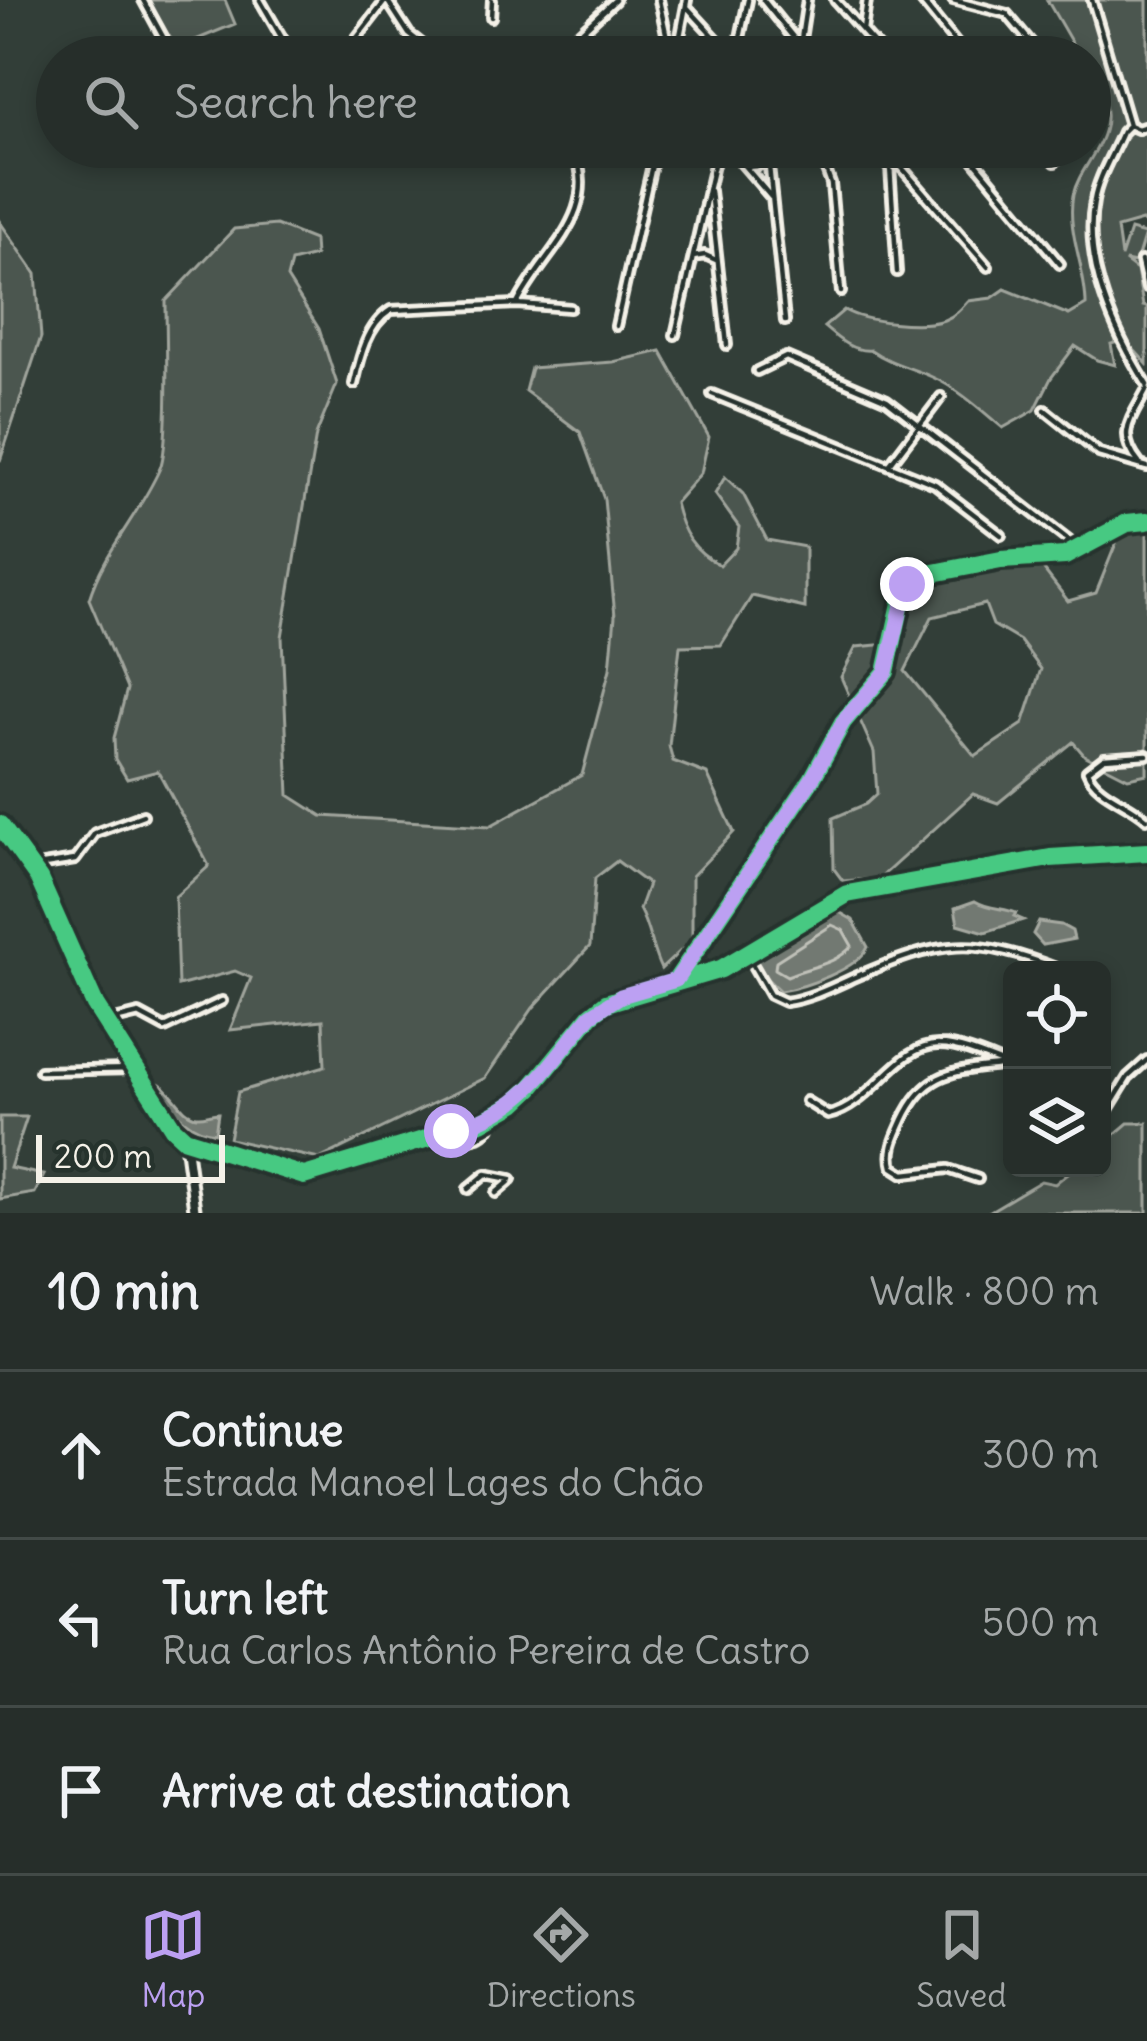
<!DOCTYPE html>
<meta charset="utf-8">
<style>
:root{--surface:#262e2a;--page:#323a36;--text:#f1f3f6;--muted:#a4a8a8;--line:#424a47;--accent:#bca0f2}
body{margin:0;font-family:Delius,sans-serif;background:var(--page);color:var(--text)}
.controls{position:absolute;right:36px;bottom:36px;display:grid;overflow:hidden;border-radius:18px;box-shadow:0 6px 18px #0003}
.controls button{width:108px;height:108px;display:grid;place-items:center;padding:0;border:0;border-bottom:3px solid var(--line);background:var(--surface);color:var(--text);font:60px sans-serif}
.scale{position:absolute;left:36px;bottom:30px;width:189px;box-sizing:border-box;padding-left:12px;border:6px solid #f4f1e8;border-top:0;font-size:33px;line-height:42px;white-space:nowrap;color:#f4f1e8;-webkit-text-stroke:9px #26332d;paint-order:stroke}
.stop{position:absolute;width:36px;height:36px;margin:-27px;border:9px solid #bca0f2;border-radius:50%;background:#fff}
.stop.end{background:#bca0f2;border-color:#fff;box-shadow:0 3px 12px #0008}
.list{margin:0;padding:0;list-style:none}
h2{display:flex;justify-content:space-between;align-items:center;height:156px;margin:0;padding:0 48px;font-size:51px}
h2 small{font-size:39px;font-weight:400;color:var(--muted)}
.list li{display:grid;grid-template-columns:78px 1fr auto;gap:36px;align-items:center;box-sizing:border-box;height:168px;padding:0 48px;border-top:3px solid var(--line)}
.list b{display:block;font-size:45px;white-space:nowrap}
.list p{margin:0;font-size:39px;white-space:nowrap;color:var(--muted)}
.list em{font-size:39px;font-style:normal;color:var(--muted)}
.icon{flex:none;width:66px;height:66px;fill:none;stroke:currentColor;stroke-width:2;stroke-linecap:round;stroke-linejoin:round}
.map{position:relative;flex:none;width:1147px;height:1213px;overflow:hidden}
.search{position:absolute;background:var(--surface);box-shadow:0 6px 18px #0003;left:36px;right:36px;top:36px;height:132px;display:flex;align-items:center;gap:30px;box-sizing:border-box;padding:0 42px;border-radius:66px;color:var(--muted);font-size:45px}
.sheet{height:660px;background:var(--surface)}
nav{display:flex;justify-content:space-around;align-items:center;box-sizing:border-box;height:168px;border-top:3px solid var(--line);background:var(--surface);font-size:33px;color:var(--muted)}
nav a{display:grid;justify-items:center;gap:6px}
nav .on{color:var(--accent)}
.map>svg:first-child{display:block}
</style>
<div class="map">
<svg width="1147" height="1213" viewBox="0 0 1147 1213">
<rect width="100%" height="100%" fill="#323e38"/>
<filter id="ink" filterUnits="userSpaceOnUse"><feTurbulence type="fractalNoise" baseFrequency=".00833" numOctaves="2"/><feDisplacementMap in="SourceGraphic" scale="24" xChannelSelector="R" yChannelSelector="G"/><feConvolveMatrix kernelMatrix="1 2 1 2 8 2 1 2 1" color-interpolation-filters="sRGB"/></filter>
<g filter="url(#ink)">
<path fill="#4c564f" stroke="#a0a49c" stroke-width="3" fill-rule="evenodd" d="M148 0H225L235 24 176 48Z
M1047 0H1147V226L1142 221 1117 228 1121 257 1130 230 1145 234 1136 263 1125 261 1137 270 1143 306 1147 307V364L1125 340 1111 344 1115 365 1097 360 1075 346 1051 378 1035 410 1003 428C981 410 959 389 932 377 910 367 891 364 871 350 852 352 837 338 824 327L844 310C865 322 921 328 944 320 955 316 961 309 968 301L992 298 1005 289 1069 315 1086 305C1086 268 1066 232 1073 195 1079 168 1105 148 1106 119 1108 96 1090 80 1090 57H1080Z
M0 222 36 274 41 337 0 461Z
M276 225 314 240 315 256 291 262 287 278 319 329 337 384 316 435 282 637 289 795 322 816 490 826 582 775 610 669 615 616 604 499 580 432 525 391 531 368 613 362 661 351 709 437 701 473 675 503C682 532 693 551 720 565L736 548 739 527 715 494 725 477 743 494 767 540 805 547V608L752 596 721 645 680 646 669 746 673 761 707 774 734 832 692 876V940L661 969C651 949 650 929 639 909L648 884 617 861 595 878 590 946 533 1008 485 1078 319 1159 229 1139 238 1092 325 1066 323 1020 230 1030 251 978 235 971 178 986 175 897 209 866 158 771 127 779 115 759 114 738 127 689 89 599C103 552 140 514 160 468 170 445 166 334 166 301L234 229Z
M1141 525 1147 527V774L1128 778 1085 756 1073 742 998 803 973 794 880 878 843 881 834 869 833 818 866 804 877 794 874 752 841 677 856 647 899 643 911 590 922 579 970 576 1010 563 1041 566 1068 601 1096 593 1121 531ZM985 604 993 625 1020 641 1041 669 1023 724 975 756 905 671 932 617Z
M0 1117H27L10 1168 44 1175 35 1193 0 1199Z
M1128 1123H1147V1213H987L1041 1181 1055 1184 1074 1168H1102V1145Z"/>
<path fill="#727972" stroke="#a6a9a1" stroke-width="3" d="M975 901C988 909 1005 908 1016 913L1014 916 1023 920 985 932 958 924 955 908Z
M832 908 853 920 868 947C858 969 803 988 780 991L760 972 755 957C776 955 816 921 832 908Z
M1039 922 1061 925 1072 931 1074 939 1043 945 1033 934Z
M157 1082C173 1089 180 1114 197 1116 204 1117 211 1113 218 1113L215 1133C189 1131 167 1105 153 1083Z"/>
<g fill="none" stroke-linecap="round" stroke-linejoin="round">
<path stroke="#c0c1b9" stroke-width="3" d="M832 925 843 930 852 946C835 965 811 966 787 976L775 969 776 961Z"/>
<defs>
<path id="street" d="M143 0 174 57
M260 0 293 57
M387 0 409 34 438 57
M659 0 671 57
M763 0 809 57
M835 0 886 57
M921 0 967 57
M953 0 1007 14 1043 57
M1092 0 1129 125
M686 6 733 57
M491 17 492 0
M863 30 867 0
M574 38 582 57
M800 46 807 0
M804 49 851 57
M342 57 386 0
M536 57 574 38 615 0
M611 57 629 50
M676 57 687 0
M736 57 748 0
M1147 126 1138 129 1129 125 1122 132C1113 154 1098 177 1094 201 1082 262 1115 334 1147 385
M728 147 771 197
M767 147 785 321
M808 147 826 170 831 184 841 292
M884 147 988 267
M963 147 1060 264
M1042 147 1055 162
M889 152 897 272
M746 167 757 166 767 159
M710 191 727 345
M693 257 705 255 716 260
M1141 261 1147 288
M517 304C545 249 602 214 573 147
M616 326 656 147
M675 335 718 147
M757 371 786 357 887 400 1078 548
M354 384C360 357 367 325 391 310L517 304 570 308
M712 394 935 484 1001 535
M1045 410 1099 453 1147 467
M1139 463C1115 433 1132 419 1147 389
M890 464 941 397
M1147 755 1104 758 1087 771C1096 794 1129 802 1147 819
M31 867 75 860 95 833 143 815
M746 953 770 995 785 1002C809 999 833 987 855 977 941 940 972 935 1061 970
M676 980 721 969 847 894 1050 858 1147 852
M106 1022 139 1014 165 1028 222 1001
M40 1071 135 1069
M806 1101 828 1115C872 1106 897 1044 939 1045 962 1045 991 1059 1012 1067
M1102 1119 1128 1077 1147 1060
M451 1131C467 1145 486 1139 493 1120
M978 1179 948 1169 904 1174 893 1167C888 1150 896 1136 903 1120 927 1068 957 1072 1007 1065
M468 1189 486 1174 511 1179
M496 1193 509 1182"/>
<path id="secondary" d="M0 825 39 879 95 1005 173 1128 185 1139 304 1176 482 1122 515 1103 531 1088 591 1015 606 1003 676 980 812 779 843 722 886 672 903 594 913 577 1001 560 1065 556 1127 523 1147 521
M185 1139 195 1213"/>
</defs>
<use href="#street" stroke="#f4f1e8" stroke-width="14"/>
<use href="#secondary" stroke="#f4f1e8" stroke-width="16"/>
<use href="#street" stroke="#26332d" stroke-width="4.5"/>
<use href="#secondary" stroke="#26332d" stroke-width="8"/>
<defs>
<path id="cycleway" d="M0 825 39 879 95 1005 173 1128 185 1139 304 1176 482 1122 515 1103 531 1088 591 1015 606 1003 721 969 847 894 1050 858 1147 852
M676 980 812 779 843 722 886 672 903 594 913 577 1001 560 1065 556 1127 523 1147 521"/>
</defs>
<use href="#cycleway" stroke="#26332d" stroke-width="26"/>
<use href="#cycleway" stroke="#46c982" stroke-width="18"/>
</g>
</g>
<g fill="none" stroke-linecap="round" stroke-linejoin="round" filter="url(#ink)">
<path stroke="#bca0f2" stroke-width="15" d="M451 1131C527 1109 543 1071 591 1015L621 996 676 980 812 779 843 722 886 672 907 584"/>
</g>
</svg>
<div class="controls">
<button><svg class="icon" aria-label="locate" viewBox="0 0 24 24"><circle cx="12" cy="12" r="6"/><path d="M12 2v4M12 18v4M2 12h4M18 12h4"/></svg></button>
<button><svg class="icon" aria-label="layers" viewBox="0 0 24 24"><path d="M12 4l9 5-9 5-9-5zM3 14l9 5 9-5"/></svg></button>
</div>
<div class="scale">200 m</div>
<div class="stop" style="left:451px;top:1131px"></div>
<div class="stop end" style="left:907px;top:584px"></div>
<div class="search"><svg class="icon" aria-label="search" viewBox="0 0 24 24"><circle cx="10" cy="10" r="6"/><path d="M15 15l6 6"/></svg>Search here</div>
</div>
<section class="sheet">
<h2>10 min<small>Walk · 800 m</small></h2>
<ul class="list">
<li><svg class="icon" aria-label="ahead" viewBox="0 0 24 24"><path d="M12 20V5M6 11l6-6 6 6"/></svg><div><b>Continue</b><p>Estrada Manoel Lages do Chão</p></div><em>300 m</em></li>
<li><svg class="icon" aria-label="left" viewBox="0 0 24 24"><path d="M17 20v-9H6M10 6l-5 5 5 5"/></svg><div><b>Turn left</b><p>Rua Carlos Antônio Pereira de Castro</p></div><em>500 m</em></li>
<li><svg class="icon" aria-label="arrive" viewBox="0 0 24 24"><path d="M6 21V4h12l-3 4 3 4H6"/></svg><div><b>Arrive at destination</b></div></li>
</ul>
</section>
<nav>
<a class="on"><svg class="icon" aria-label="map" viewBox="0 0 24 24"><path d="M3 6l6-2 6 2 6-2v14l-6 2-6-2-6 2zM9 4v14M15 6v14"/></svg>Map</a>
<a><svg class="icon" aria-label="directions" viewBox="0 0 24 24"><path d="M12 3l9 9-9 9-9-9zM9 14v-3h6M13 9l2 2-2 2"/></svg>Directions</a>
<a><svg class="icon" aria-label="saved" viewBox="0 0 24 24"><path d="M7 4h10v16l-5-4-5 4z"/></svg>Saved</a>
</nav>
